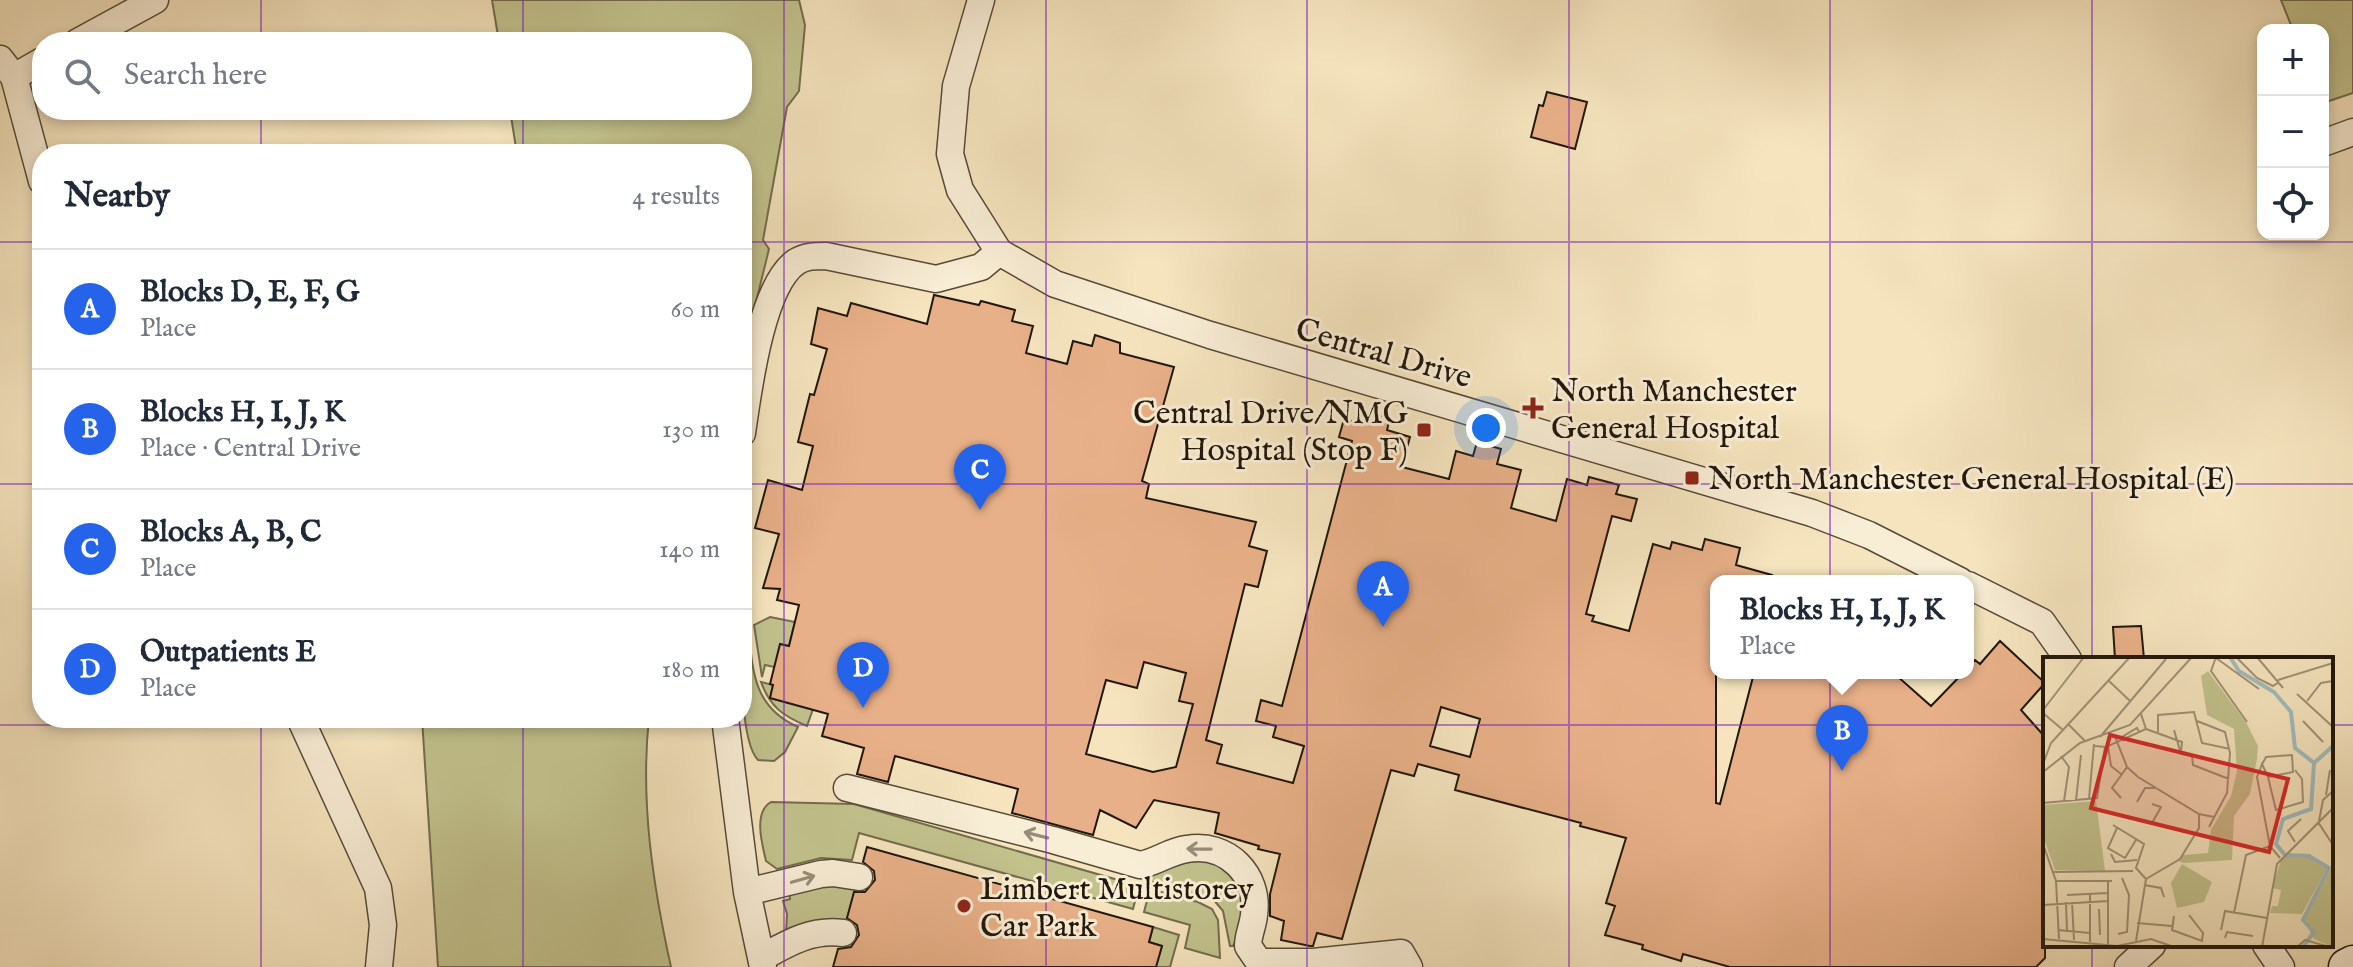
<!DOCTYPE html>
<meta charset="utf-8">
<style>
:root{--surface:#fff;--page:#f2f2f3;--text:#1f2937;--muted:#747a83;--line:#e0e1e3;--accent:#2563eb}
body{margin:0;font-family:"IM FELL English",serif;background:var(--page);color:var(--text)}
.controls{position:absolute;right:24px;top:24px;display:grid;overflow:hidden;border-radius:16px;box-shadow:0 4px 12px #0003}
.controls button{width:72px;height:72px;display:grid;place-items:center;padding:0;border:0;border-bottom:2px solid var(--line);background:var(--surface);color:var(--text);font:40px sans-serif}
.you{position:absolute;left:1486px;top:428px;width:28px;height:28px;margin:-20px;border:6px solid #fff;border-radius:50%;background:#1a73e8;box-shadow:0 0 0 12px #1a73e833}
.badge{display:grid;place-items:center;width:52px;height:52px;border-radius:50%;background:var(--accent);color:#fff;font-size:26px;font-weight:700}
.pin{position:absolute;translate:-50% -66px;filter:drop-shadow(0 2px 4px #0008)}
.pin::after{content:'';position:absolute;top:42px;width:28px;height:24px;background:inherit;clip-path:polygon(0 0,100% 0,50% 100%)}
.popup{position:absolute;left:1710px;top:575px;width:264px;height:104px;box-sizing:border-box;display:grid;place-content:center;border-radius:16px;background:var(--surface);filter:drop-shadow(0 2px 6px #0005);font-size:26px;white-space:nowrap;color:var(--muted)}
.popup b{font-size:30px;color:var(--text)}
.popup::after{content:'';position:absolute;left:50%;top:100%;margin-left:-16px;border:16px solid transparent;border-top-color:var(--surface)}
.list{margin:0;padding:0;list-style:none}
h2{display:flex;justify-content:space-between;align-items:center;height:104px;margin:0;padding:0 32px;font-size:34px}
h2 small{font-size:26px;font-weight:400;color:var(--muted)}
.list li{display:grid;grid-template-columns:52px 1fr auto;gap:24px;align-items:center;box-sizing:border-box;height:120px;padding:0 32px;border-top:2px solid var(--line)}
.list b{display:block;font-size:30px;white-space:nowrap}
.list p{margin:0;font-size:26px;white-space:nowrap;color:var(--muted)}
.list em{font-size:26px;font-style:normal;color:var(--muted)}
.icon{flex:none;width:44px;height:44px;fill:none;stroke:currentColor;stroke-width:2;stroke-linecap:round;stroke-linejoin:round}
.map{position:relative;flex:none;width:2353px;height:967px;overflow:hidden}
.search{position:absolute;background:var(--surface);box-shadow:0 4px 12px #0003;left:32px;top:32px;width:720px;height:88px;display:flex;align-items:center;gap:20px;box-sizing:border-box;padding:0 28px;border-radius:32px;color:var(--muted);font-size:30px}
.panel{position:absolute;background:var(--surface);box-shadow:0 4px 12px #0003;left:32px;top:144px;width:720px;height:584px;border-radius:32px}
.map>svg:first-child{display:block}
</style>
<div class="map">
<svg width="2353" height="967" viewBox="0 0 2353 967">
<rect width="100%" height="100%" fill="#f5e4be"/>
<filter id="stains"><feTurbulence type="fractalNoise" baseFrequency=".0025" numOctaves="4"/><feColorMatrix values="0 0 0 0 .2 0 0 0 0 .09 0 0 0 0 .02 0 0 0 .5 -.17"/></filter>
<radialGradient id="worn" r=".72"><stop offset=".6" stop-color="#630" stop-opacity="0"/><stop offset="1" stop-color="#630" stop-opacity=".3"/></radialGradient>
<path fill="#c2c28d" stroke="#726c4c" stroke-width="2" d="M492 0H799L805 25 799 91 787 107 763 240 769 249 757 298 742 378V154H517L510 110H742V42H499Z
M2281 0H2353V93L2323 103V30H2293Z
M742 614H747C753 662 748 705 798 727L785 752 774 761 758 760C738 739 742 644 742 614Z
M770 617 795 622 789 646 774 667 765 665 762 677 754 625Z
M761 682 773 685 770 698 813 709 807 726C783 716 770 707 761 682Z
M422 718H649C640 801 653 886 671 967H438Z
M771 802 854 804 1139 886 1133 909 859 833 852 860 821 858 777 869 766 861C762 844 753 812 771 802Z
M1197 858 1224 863 1244 887V923L1233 946H1230L1223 911 1213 899 1115 871Z
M811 884 856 886 845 926 786 934 787 914 783 901 790 899 789 892Z
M1150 889 1198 902 1212 909 1218 920 1220 958 1185 948 1190 925 1144 912Z
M1153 927 1179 935 1170 967H1156L1162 946 1149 942Z"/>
<path fill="#e8b088" stroke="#22170b" stroke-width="2" fill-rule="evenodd" d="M1547 92 1587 102 1575 149 1531 137 1539 105 1543 106Z
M934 295 979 305 981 301 1015 310 1012 321 1033 326 1026 353 1067 364 1073 341 1092 346 1095 335 1120 343V353L1174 367 1142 481 1149 484 1146 498 1256 522 1249 546 1267 551 1258 587 1245 584 1206 740 1222 745 1217 763 1293 783 1304 746 1273 737 1276 726 1256 721 1261 700 1282 706 1352 441 1339 437 1344 419 1361 424 1365 411 1390 418 1387 430 1410 437 1402 467 1449 479 1456 451 1473 456 1477 442 1501 449 1497 464 1521 470 1511 508 1556 521 1567 479 1587 485 1589 477 1619 485 1616 494 1637 499 1631 521 1612 516 1586 614 1594 616 1592 621 1629 631 1653 544 1670 549 1672 542 1702 550 1705 539 1740 548 1736 565 1772 575 1771 581H1716V803L1720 804 1754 673H1891L1896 675 1931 706 1963 673H1968V667L1975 660 1980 664 2000 641 2045 683 2021 710 2045 737V958L2036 967H1730L1683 954 1681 961 1642 949 1643 945 1605 935 1615 906 1606 903 1626 838 1580 826 1581 823 1455 790 1459 775 1418 764 1414 776 1391 770 1342 939 1317 933 1313 946H1310L1281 940 1284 921 1270 916V894L1280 854 1258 849 1259 846 1215 833 1219 813 1154 800 1136 828 1100 810 1093 835 1012 813 1018 789 895 756 888 782 857 774 864 748 822 736 828 714 770 698 773 685 770 684 780 644 789 646 799 605 777 600 780 589 763 588 779 534 755 528 768 480 802 490 813 446 798 442 810 394 814 395 827 349 811 344 818 308 847 316 851 303 927 324ZM1144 662 1186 673 1179 701 1193 704 1176 767 1153 772 1086 754 1106 680 1137 688ZM1441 707 1480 719 1470 757 1430 746Z
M2141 626 2144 659H2115L2113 627Z
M867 847 1153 927 1149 942 1162 946 1156 967H833L838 949 851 947 859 935 857 925 847 918 854 892H865L875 880 874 871 863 862Z"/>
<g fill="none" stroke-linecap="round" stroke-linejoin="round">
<defs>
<path id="street" d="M981 0 956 86 950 154 960 190 999 252 1055 284 1210 335 1812 513 1869 535 1960 581
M78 42 155 0
M0 59 14 77 42 181
M14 77 42 61
M2323 143 2353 132
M742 433C748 392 761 286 796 262 805 256 815 256 826 256L936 279 981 267 999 252
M1968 585 2042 622 2068 659
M300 718 378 888 383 925 379 967
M725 718 747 892 763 967
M847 788 1053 840 1140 865C1157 862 1170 851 1187 849 1227 842 1260 875 1254 915 1253 926 1248 935 1248 946L1259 962H1313L1401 953 1409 967
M747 892 821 874 833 873 859 877
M2266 945 2281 967
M761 958C788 943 811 929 843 933
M2128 967 2152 945"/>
<path id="secondary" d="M2347 967 2353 964"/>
</defs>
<use href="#street" stroke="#574a38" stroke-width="29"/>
<use href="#secondary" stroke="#22170b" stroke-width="39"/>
<use href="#street" stroke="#f8edd5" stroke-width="26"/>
<use href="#secondary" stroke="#f8edd5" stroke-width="36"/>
</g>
<defs><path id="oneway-shaft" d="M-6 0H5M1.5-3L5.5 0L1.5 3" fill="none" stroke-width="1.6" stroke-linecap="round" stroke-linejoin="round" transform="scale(2)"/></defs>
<g stroke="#988d7a">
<use href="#oneway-shaft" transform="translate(1036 835) rotate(-166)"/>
<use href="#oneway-shaft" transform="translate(1199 849) rotate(-179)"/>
<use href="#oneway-shaft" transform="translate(803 879) rotate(-16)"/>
</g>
<path fill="none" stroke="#7b2cbf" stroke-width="2" stroke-opacity="0.55" d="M261 0V42M523 0V42M784 0V967M1046 0V967M1307 0V967M1569 0V967M1830 0V967M2092 0V659M261 110V154M523 110V154M0 242H42M742 242H2353M0 484H42M742 484H2353M261 718V967M523 718V967M0 725H2045M2331 725H2353M2092 945V967"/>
<g fill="#8f2418" stroke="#f8edd5" stroke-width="3">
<path d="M1529 396h8v8h8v8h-8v8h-8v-8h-8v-8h8z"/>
<rect x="1416" y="422" width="16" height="16" rx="4"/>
<rect x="1684" y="470" width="16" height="16" rx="4"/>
<circle cx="964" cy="906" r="8"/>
</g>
<g text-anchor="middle" stroke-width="6" stroke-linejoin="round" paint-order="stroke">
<g font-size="32" fill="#22170b" stroke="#f8edd5">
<text transform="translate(1384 352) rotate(16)" y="11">Central Drive</text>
</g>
<g font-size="32" fill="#22170b" stroke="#f8edd5" text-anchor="start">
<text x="1551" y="401">North Manchester<tspan x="1551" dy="37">General Hospital</tspan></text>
<text x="1408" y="423" text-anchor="end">Central Drive/NMG<tspan x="1408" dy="37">Hospital (Stop F)</tspan></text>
<text x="1708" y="489">North Manchester General Hospital (E)</text>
<text x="980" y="899">Limbert Multistorey<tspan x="980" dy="37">Car Park</tspan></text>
</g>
</g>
<g transform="translate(2043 657)">
<rect width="290" height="290" fill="#f5e4be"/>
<path d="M165 14 204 67 215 89 214 102 207 137 191 159 189 203 140 206 136 204 140 198 165 196 168 173 188 139 194 115 191 72 164 58 158 19ZM53 144 62 214 12 213 0 179V148ZM239 200H265L284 211 259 257 227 256 229 249H235L238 233 229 231ZM139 207 169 225 161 245 134 251 128 226ZM290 208V290L271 282 261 264Z" fill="#c2c28d"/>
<path fill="none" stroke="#a2bbbd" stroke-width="4" d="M187 0 196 14 231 35 248 55 252 91 271 106 268 152 240 162 233 187 242 198 266 199 286 211 260 263 271 275 260 290M271 106 290 89"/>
<path fill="none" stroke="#a19276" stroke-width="2" d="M173 0 168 14 204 65M193 0 214 21 230 29 236 25M214 0 240 31M173 1 216 32M65 23 87 44M235 23 290 6M254 37 290 70M264 44 278 26 290 24M0 53 41 0M0 56 20 73M154 64 182 75 187 96 184 136 166 170M260 64 280 85M25 67 42 84M103 72 139 85 138 94M131 73 138 97 149 99 150 108 186 122M115 75V58L151 55 159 86 187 92M71 77 84 110 95 120 156 157 171 160M57 80 123 2M81 84 79 80 94 71 96 75M18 99 26 110 21 144M0 107 8 86 87 0M219 107 225 120 250 115 249 98 223 100 222 102 219 107 218 110 214 120 227 189 237 201M0 115 37 86 87 68 149 0M78 117 68 109 65 89 103 72 98 57M225 120 233 153 260 145 259 122 252 113M283 138 287 113M78 141 69 131 84 110M46 142 51 87M33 143 38 98M94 145 102 131H112M0 146 54 141 62 90 52 89M276 164 280 143 290 134M275 165 290 188M109 166 118 150 109 147M70 168 101 187 93 211 103 222M74 171 65 191 82 201 93 183M252 185 245 174 258 162M0 187 13 224 16 282M68 197 72 205 94 203M10 215 90 214M103 222 137 202 156 171V157M13 224H69M65 224V288M101 228 118 231 121 240M47 237V285M24 238 65 236M23 245 24 274M29 245 31 283M0 248 65 244M56 252 57 278M191 256 203 198 227 189M131 259 129 273 159 284 160 276 146 258M94 266 129 269M15 273 47 276M178 273 182 254 224 261M75 277 84 275 86 238 79 221M182 281 184 275 210 279M0 282 74 289 108 282 131 290M93 284 103 222M219 290 234 207 290 151M254 290 262 283 287 290"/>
<path fill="#d62828" fill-opacity="0.15" stroke="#d62828" stroke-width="4" d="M67 78 245 122 226 195 48 151Z"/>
<rect width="290" height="290" fill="none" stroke="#22170b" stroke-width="4"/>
</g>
<rect width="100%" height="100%" filter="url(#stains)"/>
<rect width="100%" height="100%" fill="url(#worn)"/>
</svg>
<div class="controls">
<button>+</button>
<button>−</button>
<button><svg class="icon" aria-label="locate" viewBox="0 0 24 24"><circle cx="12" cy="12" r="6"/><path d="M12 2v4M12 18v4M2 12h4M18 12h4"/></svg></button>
</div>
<div class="you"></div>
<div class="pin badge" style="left:1383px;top:627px">A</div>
<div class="pin badge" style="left:1842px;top:771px">B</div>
<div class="popup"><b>Blocks H, I, J, K</b>Place</div>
<div class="pin badge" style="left:980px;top:510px">C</div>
<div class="pin badge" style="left:863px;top:708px">D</div>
<div class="search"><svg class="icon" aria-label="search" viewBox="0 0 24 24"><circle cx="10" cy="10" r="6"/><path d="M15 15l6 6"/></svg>Search here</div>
<section class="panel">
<h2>Nearby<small>4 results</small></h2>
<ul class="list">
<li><span class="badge">A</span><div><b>Blocks D, E, F, G</b><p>Place</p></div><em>60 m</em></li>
<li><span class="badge">B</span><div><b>Blocks H, I, J, K</b><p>Place · Central Drive</p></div><em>130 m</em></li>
<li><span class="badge">C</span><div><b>Blocks A, B, C</b><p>Place</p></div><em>140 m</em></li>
<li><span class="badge">D</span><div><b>Outpatients E</b><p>Place</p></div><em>180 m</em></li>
</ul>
</section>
</div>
